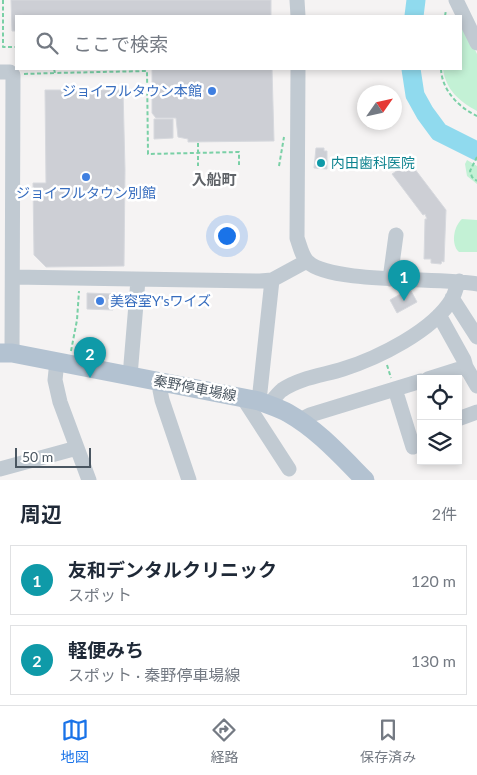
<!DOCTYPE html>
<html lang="ja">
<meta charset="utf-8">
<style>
:root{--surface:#fff;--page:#f2f2f3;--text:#1f2937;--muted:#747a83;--line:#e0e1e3;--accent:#1a73e8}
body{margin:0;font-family:Lato,"Noto Sans JP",sans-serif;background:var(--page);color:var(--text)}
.controls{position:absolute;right:15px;bottom:15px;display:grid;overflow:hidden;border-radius:0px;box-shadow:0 2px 8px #0003}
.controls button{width:45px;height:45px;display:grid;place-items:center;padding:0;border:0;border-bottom:1px solid var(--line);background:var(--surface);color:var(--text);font:25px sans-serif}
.compass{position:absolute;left:357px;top:85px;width:45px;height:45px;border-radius:50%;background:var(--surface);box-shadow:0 2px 8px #0003;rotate:56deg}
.scale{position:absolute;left:15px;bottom:12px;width:76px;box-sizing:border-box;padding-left:5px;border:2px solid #4a5661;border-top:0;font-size:14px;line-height:18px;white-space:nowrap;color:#4a5661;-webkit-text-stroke:4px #fff;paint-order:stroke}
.you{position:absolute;left:226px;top:235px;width:18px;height:18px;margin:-12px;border:4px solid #fff;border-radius:50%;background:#1a73e8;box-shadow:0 0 0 8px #1a73e833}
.badge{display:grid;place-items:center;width:32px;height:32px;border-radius:50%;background:var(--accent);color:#fff;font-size:16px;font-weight:700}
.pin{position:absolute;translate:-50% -41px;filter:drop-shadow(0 1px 2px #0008)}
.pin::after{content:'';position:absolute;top:26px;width:18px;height:15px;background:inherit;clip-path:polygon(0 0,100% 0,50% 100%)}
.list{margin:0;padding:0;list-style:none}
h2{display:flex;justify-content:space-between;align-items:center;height:65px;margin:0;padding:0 20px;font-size:21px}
h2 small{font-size:16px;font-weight:400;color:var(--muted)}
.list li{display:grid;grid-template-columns:32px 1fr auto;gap:15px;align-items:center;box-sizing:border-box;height:70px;margin:0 10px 10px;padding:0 10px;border:1px solid var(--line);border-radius:0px}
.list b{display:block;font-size:19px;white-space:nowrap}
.list p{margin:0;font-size:16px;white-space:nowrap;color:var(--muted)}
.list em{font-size:16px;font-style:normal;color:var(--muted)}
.icon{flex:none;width:28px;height:28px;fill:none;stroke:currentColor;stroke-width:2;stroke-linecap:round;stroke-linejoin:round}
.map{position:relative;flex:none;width:477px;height:480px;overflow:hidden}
.search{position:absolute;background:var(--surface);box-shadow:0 2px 8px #0003;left:15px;right:15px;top:15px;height:55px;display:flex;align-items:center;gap:12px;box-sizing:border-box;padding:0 18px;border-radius:0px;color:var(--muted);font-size:19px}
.sheet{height:225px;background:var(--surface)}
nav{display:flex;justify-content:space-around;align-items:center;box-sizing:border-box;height:70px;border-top:1px solid var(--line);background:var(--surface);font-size:14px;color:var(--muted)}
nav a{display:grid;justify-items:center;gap:2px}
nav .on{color:var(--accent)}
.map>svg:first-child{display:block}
</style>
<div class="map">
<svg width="477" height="480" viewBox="0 0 477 480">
<rect width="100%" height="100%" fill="#f5f3f3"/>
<path fill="#c3f1d5" d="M461 20 477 54V111C459 101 446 90 443 69H461Z
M467 160 477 166V184L467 176 465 164Z
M462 219 477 220V252H459C451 245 453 227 462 219Z"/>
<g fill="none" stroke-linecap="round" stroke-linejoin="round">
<path stroke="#90daee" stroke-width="19" d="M414 16 416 0
M411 69 415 95 425 113 439 132 477 151"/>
</g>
<path fill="#cdcfd5" stroke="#d7d9de" d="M11 0H271V16H16V31H12Z
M152 69H272L274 141 188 142V139L178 137 176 118H156L152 113Z
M45 90H123L125 170 124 266 46 267 34 255 33 183H46Z
M154 119H173V138L154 139Z
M316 148H324V151H327V169L314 168Z
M404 160 405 162 408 160 446 210 444 262 442 261 441 264 431 263V259H424L425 219H427L425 214 423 215 392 174 398 170 395 167Z
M406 288 407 291 410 289 417 302 397 313 390 300 404 292 403 289Z
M87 293 113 294V310L87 309Z"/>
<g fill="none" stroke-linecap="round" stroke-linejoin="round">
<path stroke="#7ad0a6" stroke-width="2" stroke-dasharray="4 2.5" stroke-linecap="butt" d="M3 0V47H16
M445 16 446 10
M54 69 55 73 147 71 148 154 239 152V165
M441 69C442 90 458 107 477 116
M24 74 55 73
M198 143V166
M477 157 470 171 472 177 477 181
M279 166 284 137
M71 351 77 320 79 291
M387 365 391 378"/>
<path stroke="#c1cad2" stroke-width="15" d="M297 0 298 16
M456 0 477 43
M298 69 297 238C300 246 302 257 308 262 331 284 442 277 477 284
M0 72H10L13 75 12 353
M13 277 260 281 272 280 307 261
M390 279 396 235
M452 298 477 337
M439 315 464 360 466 367 477 386
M57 361 55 380 60 402 89 480
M130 376 138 280
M428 379 466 367
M161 381 160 390 162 400 189 480
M395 389 413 447
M243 398 289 469
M259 401 272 280
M269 405C273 400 277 394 282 390 299 378 324 375 343 369 378 358 433 331 452 299 455 294 456 287 459 281
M458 419 477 412
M300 420 310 415 421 381
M0 469 77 448"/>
<path stroke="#b3c2d1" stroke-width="19" d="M0 353H12L259 401C269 405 279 408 288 413 318 430 341 456 365 480"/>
</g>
<g fill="#3f7fe0" stroke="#fff" stroke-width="2">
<circle cx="212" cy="91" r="5"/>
<circle cx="86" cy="177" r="5"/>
<circle cx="100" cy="301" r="5"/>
</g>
<circle fill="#0f9aa8" stroke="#fff" stroke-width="2" cx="321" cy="163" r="5"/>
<g text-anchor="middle" stroke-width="5" stroke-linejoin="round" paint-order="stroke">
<g font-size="14" fill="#366cbe" stroke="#fff" text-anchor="end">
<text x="202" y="96">ジョイフルタウン本館</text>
<text x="86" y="198" text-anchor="middle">ジョイフルタウン別館</text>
<text x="110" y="306" text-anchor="start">美容室Y'sワイズ</text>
</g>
<g font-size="14" fill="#0d838f" stroke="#fff" text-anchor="start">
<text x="331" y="168">内田歯科医院</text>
</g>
<g font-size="14" fill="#4a5661" stroke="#fff">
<text transform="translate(195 388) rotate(11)" y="5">秦野停車場線</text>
</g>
<g font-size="15" font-weight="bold" fill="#5f6368" stroke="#fff">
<text x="214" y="185">入船町</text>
</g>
</g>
</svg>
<div class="controls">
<button><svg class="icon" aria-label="locate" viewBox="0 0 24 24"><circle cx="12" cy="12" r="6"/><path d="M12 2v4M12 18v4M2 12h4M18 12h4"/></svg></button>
<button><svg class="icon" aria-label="layers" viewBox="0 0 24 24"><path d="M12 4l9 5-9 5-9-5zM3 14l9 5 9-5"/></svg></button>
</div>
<svg class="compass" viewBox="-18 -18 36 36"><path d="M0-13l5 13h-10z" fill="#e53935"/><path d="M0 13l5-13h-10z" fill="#747a83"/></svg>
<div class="scale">50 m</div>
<div class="you"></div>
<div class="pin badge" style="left:404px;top:301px;background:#0f9aa8">1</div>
<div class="pin badge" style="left:90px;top:378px;background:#0f9aa8">2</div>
<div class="search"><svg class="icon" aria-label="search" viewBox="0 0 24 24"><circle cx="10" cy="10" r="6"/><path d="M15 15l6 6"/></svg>ここで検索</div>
</div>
<section class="sheet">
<h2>周辺<small>2件</small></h2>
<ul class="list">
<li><span class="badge" style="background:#0f9aa8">1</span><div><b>友和デンタルクリニック</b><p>スポット</p></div><em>120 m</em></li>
<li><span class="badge" style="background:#0f9aa8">2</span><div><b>軽便みち</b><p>スポット · 秦野停車場線</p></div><em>130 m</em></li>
</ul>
</section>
<nav>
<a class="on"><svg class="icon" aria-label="map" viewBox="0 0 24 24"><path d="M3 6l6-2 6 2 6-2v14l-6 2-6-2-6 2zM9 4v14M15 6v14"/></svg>地図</a>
<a><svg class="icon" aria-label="directions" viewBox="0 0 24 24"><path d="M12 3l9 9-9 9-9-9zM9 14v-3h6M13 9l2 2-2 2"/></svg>経路</a>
<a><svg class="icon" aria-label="saved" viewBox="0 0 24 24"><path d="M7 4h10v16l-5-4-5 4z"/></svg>保存済み</a>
</nav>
